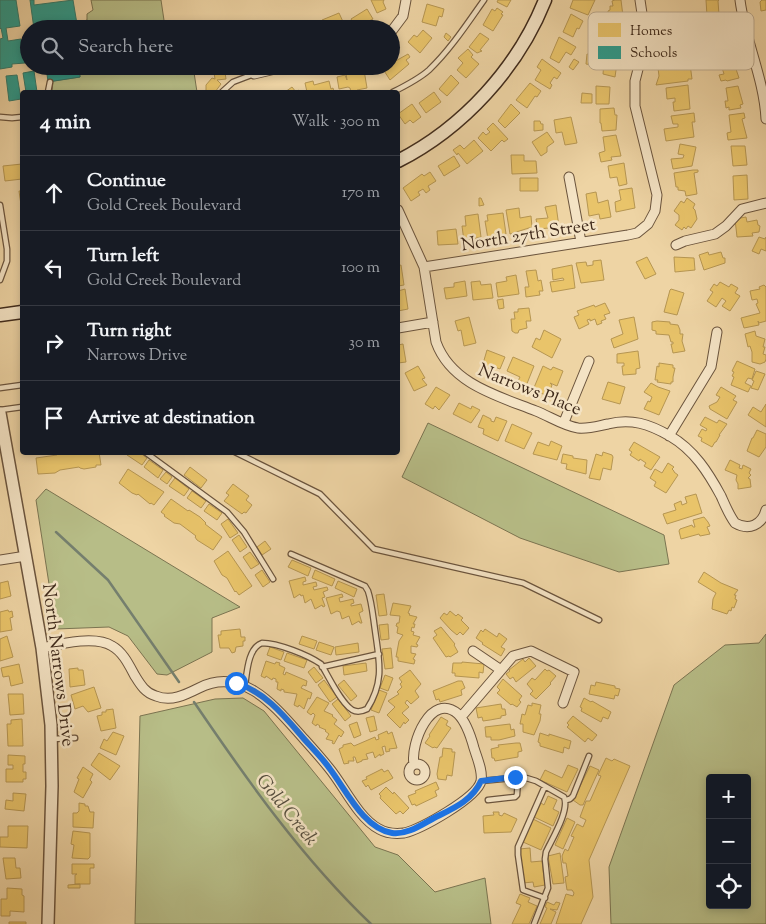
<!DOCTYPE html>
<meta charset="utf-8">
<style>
:root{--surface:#171b24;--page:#20242c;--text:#f1f3f6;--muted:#9ea1a6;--line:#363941}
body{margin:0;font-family:"Sorts Mill Goudy",serif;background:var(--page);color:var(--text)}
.controls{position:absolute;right:15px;bottom:15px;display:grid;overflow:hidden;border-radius:5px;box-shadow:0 2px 8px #0003}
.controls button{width:45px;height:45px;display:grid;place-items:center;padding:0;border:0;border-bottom:1px solid var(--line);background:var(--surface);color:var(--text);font:25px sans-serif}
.stop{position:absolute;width:15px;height:15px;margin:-11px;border:4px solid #1a73e8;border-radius:50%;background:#fff}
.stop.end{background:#1a73e8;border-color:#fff;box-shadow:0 1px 5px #0008}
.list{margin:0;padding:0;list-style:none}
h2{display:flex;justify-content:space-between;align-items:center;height:65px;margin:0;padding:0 20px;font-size:21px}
h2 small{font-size:16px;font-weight:400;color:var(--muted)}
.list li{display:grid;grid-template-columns:32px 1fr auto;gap:15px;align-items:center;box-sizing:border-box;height:75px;padding:0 20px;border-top:1px solid var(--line)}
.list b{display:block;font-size:19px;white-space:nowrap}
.list p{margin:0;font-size:16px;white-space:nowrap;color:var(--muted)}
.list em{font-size:16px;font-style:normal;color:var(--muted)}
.icon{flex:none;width:28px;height:28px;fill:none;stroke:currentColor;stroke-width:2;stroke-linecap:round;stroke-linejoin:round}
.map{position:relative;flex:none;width:766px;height:924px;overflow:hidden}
.search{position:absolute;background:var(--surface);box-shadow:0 2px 8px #0003;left:20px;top:20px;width:380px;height:55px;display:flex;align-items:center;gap:12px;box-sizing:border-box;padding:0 18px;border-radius:28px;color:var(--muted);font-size:19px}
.panel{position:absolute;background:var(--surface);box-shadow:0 2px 8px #0003;left:20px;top:90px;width:380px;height:365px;border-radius:5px}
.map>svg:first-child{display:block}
</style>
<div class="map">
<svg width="766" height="924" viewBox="0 0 766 924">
<rect width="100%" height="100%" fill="#eed4a4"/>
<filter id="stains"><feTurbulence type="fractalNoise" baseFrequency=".004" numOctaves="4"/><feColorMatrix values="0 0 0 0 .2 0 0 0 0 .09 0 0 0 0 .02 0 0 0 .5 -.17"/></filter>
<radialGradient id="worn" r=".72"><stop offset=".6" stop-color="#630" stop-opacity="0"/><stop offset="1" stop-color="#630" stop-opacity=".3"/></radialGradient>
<path fill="#b7bd87" stroke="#7b7451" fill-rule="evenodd" d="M91 0H161L165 27 168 26 169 29H79L81 28V22L87 20V14L93 10Z
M79 66H193L197 92H52L53 81 80 77Z
M428 423 664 535 669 564 619 572 520 538 402 477Z
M46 489 240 607 212 618V652L167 675 157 674 128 636 109 627 56 629 36 500Z
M766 634V924H611L609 867 674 685 725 645 759 643ZM710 778H747V905H710Z
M243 698 264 711 375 847 398 855 435 892 485 878 491 924H135L140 716 215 699Z"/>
<path fill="#e9c46a" stroke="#b69652" d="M371 0H384L383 2 386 9 377 13Z
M498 0H511L507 7 497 2Z
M573 0H595L588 15 570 8Z
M615 0H621L624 24 608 27 606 19H608V11L610 10V6H613L612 1Z
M706 0H719L718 1 719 15 707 16Z
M762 0H766V10L761 11 760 2Z
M427 4 444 9 442 17 439 16 436 26 422 22Z
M497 8 503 12 501 14 503 15 493 31 483 25 492 9 495 11Z
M367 9 373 19 365 23 366 25 357 29 351 19Z
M339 13 345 26 341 29H326L322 20Z
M571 14 583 21 579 29 577 28 573 37 563 32Z
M311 21 312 22 318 21 321 29H299L302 27V25Z
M258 23 265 24 264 29H251L258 25Z
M423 30 432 38 420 53 408 42 414 35 417 37Z
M446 33 451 37 448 41 444 37Z
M480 33 489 39 480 50 482 51 477 53 469 47Z
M559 37 576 47 571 55 566 52 559 63 550 58Z
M608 43 615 44 614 52 623 53 622 61 619 60 617 63 615 77 603 74 604 62 598 61 597 66 586 64 587 54 598 56 599 48 605 49 606 44Z
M468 49 473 55 471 57 479 64 466 78 457 70 463 63 458 58Z
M408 54 410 57 406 60 409 64 390 80 381 66H391V61L392 63Z
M731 54 739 78 727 81 726 80 721 81 719 75 724 74 719 58Z
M542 59 561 73 557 79 554 77 550 83 552 85 550 89 535 80 541 70 537 67Z
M574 59 579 62 573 70 569 67Z
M685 60 686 64H690L692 79H688V81L656 85 659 76 658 68H662V62Z
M213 66H224L226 79 217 80 221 84 215 92H206V85L212 78 215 79Z
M364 70 367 88 357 90 358 92H351L350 88 348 87 339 89 337 77 345 75 347 80 346 73Z
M451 75 459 83 447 96 439 89Z
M313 81 314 85 329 81 331 89 333 88 334 92H307L305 83Z
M530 83 541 91 537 97 535 96 527 108 516 100Z
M688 85 690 109 674 111 673 102H675V98L667 99 666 88Z
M596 86 610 87 609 104H596Z
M738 86 743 104 740 105 741 108 729 110V107L726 108 725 101H728L726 88Z
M292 87 296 92 299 90 301 92H285Z
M434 92 441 102 426 113 419 103Z
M582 93 592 94V103H581Z
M412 104 421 117 413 123 410 120 405 124 398 114Z
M511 104 520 113 505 128 498 121Z
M614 108 615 115H617L616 130 602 131 601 123H600V109Z
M694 113 695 122H692L694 137 666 141 664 129 678 127V124H673L671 116Z
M744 113 745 118 742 119 747 138 728 140 727 133 731 132 729 115Z
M571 117 577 143 565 145 562 132 556 133 554 120Z
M534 121H540L541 124H543V130L534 131Z
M493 123 508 139 504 142 502 140 491 151 478 138 483 132 486 135 490 132 487 129Z
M547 132 554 142 547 147V152L541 156 532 142Z
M616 135 621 156 611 157 612 160 601 162 599 153 605 151 603 137Z
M474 140 483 151 467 164 458 153 457 155 453 150 460 145 464 149Z
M680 144 696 147 692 166 673 169 671 159 683 158 684 155 678 154Z
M731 146H745L747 165 733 166Z
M511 155H524V161H536L537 173 512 174Z
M454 156 460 166 444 176 438 166Z
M624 163 627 184 619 186 617 177 610 178 608 166Z
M22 164V179L5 181 3 166Z
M693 170H698V172L694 173 697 194 686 196 685 191 678 190V187H676L674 173Z
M430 172 436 181 428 186 430 190 426 193 423 189 418 192 420 195 411 201 403 188 422 174 424 176Z
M747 175 748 199 734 200 733 176Z
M520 178H538V191H520Z
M632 188 635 208 616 212 615 202 621 200 619 190Z
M19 191H22V212Z
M596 192 598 203 608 200 611 217 600 219 599 214 589 216 586 194Z
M479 198H481L484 205 479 206Z
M687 198 695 204 693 208 695 210 697 219 691 228 688 226 686 229 684 227 682 230 675 225 679 220V215L674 211 681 201 684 203Z
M556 205 559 227 538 229 536 219 548 218 545 207Z
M519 208 520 218 531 216 532 227 510 234 506 210Z
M503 213 506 234 488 239 485 221H488L487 215Z
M478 214 481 237 464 241 462 226H466L465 216Z
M746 217 747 222 757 220 758 225 760 226 759 232 752 233 753 236 737 237 735 219Z
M456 229 458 244 438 245 437 231Z
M759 237 765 239 766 237V251L761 249 759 254 752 251Z
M708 252 709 255 721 252 723 258H725V263L704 270 699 255Z
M647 257 656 274 645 279 636 262Z
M674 257 694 258 695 270 675 272Z
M601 260 604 280 581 283 576 263 586 262 587 266 593 265V261Z
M401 265 404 285 398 286V266Z
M572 265 575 288 552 292 550 282 564 280 563 278 553 280 552 269Z
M536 270 538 281 541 280 543 291H539L540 295 526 297 525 287H529L526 271Z
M516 275 519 294 498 297 496 283 507 281 506 277Z
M465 281 467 296 446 299 444 288 454 287V283Z
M480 281 481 285 491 284 493 298 473 300 471 282Z
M720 282 729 287 731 284 738 288 735 293 740 296 730 311 722 306 726 301 722 298 716 307 707 301 713 292 710 290 714 284 717 286Z
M764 285 766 287V321L759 323 758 321 759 325 744 328 741 318 760 313 756 304 758 303 757 299 752 300 750 291 760 289 759 287Z
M405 289 408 309 398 311V291Z
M671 289 684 293 677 315 664 312 670 290Z
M503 299 504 308 499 309 497 300Z
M605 303 610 313 604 315 606 319 601 321 602 323 597 325 595 319 590 321V319L587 320 589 324 579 329 574 317 579 315 577 311 594 305 595 307Z
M529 308 531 321H526L527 328 519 330 518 333H515L512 331 511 319H515L514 312H518V309Z
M469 317 476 343 464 346 461 330 458 331 455 321Z
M634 317 638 339 614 348 611 339 623 334 619 320Z
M657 321 670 322V324L678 325 680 330V334H683L682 341 685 351 673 353 671 344H673V342H671L669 335 656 334V331L652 330V322Z
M544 330 561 339 552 358 532 347 536 338 540 340Z
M755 331 756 336 765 339 763 347H765L763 354 766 355V359L765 362 760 364 752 362V352L750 346 748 347 745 334Z
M403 344 406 362 398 363V345Z
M487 350 505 357 500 369 492 366 490 371 482 367Z
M638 351 640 368 636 369V374L623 375 622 366H624V363H617V354Z
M513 357 534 366 526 386 517 383 520 377 507 371Z
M737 361 755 369 752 379 748 378 745 383 751 386 748 392 731 385 734 377 732 376 734 372 732 371Z
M659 363 673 365V368H675L673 377V382H671V384L657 382 658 380H655L657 366 659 367Z
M418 366 425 378 422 379 427 385 414 391 405 373Z
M543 366 551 370 553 367 563 371 557 386 550 383 552 385 548 396 533 390Z
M756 371 765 374 758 390 751 388 754 381 752 380Z
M608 382 625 387 620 404 602 399Z
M651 383 658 387 670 391 659 415 644 409 648 401 650 402 652 397 644 392Z
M436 387 450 395 439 410 435 406 433 409 425 404Z
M721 387 736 396 733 400 737 402 727 419 710 409 709 406 717 402 720 397 716 395Z
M459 403 471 409 472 406 480 410 471 423 453 414Z
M766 404V427L748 415 753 407 761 412Z
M483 415 491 419V421L494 422 496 417 507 421 498 441 483 434 484 429 478 427Z
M705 417 717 423 719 420 727 424 719 435H720L716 442H715L712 447 701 441 702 438 698 436 702 429 706 431 707 429 700 425Z
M512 424 532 433 524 449 505 441Z
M757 430 766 434V447L759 457 747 451 752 438H753Z
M551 441 562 446 557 460 533 454 538 442 549 446Z
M634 442 660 457 651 470 644 466 646 463 640 459 639 461 630 455 632 452 629 450Z
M63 452H99L101 465H96V467L84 469 80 468 79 467 60 470 55 473 38 474 36 458 57 455 56 453Z
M129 452H139L147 458 142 465 127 455Z
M603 452 612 455 613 457 611 470 603 468 600 480 589 478 596 454 602 456Z
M563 454 573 456V458L587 460 586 474 566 469 567 464 561 463Z
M149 460 163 470 158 478 144 467Z
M730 460 740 465 739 468 742 469 743 465 751 469 749 473 751 475 748 478 750 479 751 487 738 489V484L736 480 737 475 725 470Z
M668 463 674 467 672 469 674 471V472L678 475 666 493 654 486 656 482 650 478 655 469 662 473Z
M190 467 207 480 201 488 184 475Z
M128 469 164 492 154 505 151 503 150 504 138 494 137 495 132 493 119 483Z
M166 472 172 477 167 484 160 479Z
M175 478 189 489 184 496 169 486Z
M233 484 249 496 246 500 252 505 246 513 244 512 242 514 224 501 229 495 226 493Z
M192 491 206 501 201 508 187 498Z
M696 494 702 513 667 524 663 514 676 510 674 504 681 501 682 505 687 503 685 497Z
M171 499 188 511 189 510 200 517 206 523 205 524 222 537 213 550 197 540 195 537 196 536 180 524 174 523 164 516 165 515 161 512Z
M209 504 222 513 217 520 204 511Z
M704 517 708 522 710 526 707 527 710 534 700 536 699 534 681 539 679 531 680 529 692 525 693 527H695L693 520Z
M228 519 238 533 230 538 221 524Z
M239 535 247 547 240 552 232 540Z
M265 541 271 549 262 555 257 547Z
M228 551 252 586 239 595 236 591 235 592 227 578 222 575 214 561Z
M250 552 259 564 251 569 243 557Z
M292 560 311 568 308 576 288 567Z
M262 570 270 582 263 587 255 575Z
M315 570 335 579 332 586 312 578Z
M704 572 721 583 738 590 734 595H736L735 599 737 600 734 608 732 607 731 611 729 610 727 614 712 609 713 599 716 593 698 582Z
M305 577 306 581 303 582V585L316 582 317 586 313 587 314 590 327 587 328 590 323 592 325 597 322 598 325 606 323 607 322 605 315 609 311 599 305 603 303 595 301 596 300 594 294 598 289 581Z
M8 581 11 596 0 599V583Z
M338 581 357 589 354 597 335 588Z
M342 594 343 597 339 598 340 602 353 599 354 603 351 604V606L361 604 363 611 359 613 362 623H360L359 621 352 625 349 616 342 619 340 612 337 611 331 614 326 598Z
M384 594 387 615 379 616 376 595Z
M393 603 411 606 408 613 410 614 409 615 417 617 413 624H415L414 628 412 627 411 631 414 632 413 635 420 637 416 644 418 645 417 647 411 646V653L416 654 413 659 415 660 414 664 398 661V657H396L399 641 403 635 397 633 398 627 396 626 397 623H399L400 616 390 615Z
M8 610 9 612 12 611 13 617 10 618 12 630 0 632V612Z
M450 611 456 616 458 614 463 618 461 620 469 628 463 635 460 632 457 635 451 630 440 618 444 613 447 615Z
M388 624 389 639 381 640 379 625Z
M441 627 455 644 454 645 458 652 450 657 449 656 446 657 433 638 437 635 434 631Z
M240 629 241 637H245V641H243V646L236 647 235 652 232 653 229 648H220L218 635H221V631Z
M485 629 497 637 499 633 507 639 501 647 505 649 501 656 482 644 483 643 476 638 481 630 483 632Z
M7 636 13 657 0 661V639Z
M302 636 317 641 314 649 299 644Z
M319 642 334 647 331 655 316 650Z
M358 643 359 652 336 655 335 647Z
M270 647 284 652 281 660 267 655Z
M391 648 393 668 385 669 382 649Z
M287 653 307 660 304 668 284 661Z
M529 658 536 666 516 682 513 677 510 679 506 674 510 671 509 670 523 659 525 662Z
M266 661 275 664 276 662 280 663 279 665 285 668 283 674 285 675 286 672 307 681 306 686 303 685 301 688 312 693 310 699 308 698 304 709 299 705 298 707 294 705 297 694 284 692V690L281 689V691L277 689 278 682H276V679L273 678 272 680 266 676 265 678 261 676Z
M462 662 484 664 483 673 479 672V678L455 676V673H452L453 663H462Z
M366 663 367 671 344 675 343 666Z
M19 664 23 683 11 686 9 676 3 677 1 668Z
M314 667 323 678 316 683 308 672Z
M78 668V670H83L85 685 70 687 69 669Z
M545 669 547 671 549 670 556 676 550 683 551 684 536 699 530 694 533 691 527 684 532 678 535 680Z
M410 670 421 684 415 691 419 697 411 704 407 700 405 703 409 707 402 713 409 720 405 724 404 722 400 728 387 715 395 707 388 701 399 694 397 692 402 687 400 684 402 682 399 678Z
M385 675 393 678 388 691 380 688Z
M503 679 522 696 519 700 521 702 517 707 512 704 511 705 497 693 500 690 497 687Z
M324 680 337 697 330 702 318 685Z
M344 680 357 696 351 701 338 685Z
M458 681H462L465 688 461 690 462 695 440 702 439 699 436 700 433 691Z
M596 682 615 686V688L620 689 618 696 615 695 614 699 589 694 591 685 595 686Z
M94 687 101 708 88 712 83 706 75 709 71 695Z
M379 690 387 693 379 713 371 710Z
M8 694H23L24 714 10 715Z
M317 697 329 703 324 711 333 715 332 716 337 720 334 724 344 732 341 737 339 735 334 744 332 743 333 741 326 739 329 734 325 731 326 730 319 727 320 726 317 724 316 726 312 723 315 715 313 713 311 715 307 712Z
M584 698 591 702 592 701 611 712 608 719 603 717 601 722 581 711 582 708 580 707Z
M338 699 351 716 345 721 332 704Z
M532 703 541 705 539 714H541L540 721 534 735 523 732V724H520L522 714 525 715 528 705 532 706Z
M501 704 502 709H505L506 715 501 716V718L490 720 483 721 482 717 478 718 476 708Z
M113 709 116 728 101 731 97 716 102 715V712H106V710Z
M374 716 377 730 370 732 366 718Z
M573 716 597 735 592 741 588 738 585 742 567 727 569 725 567 723Z
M441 717 448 721 446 725 451 728 437 748 434 747 433 748 425 743 430 736 429 735Z
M22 719 23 746H8L7 724H11V720Z
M357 722 361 735 354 738 349 725Z
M510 724 511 730 514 729 515 736 499 740H491V737H486L485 727Z
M387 731 388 734 392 732 397 748 389 749 390 751 386 752 385 746 382 747 384 754 380 756V754L375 758 373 752 366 754 368 759 362 760V761L357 763 355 757H353L354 761H348L349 763 344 764 339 749 343 747V745L351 743 354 746 375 737 376 740 379 739 378 735Z
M113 732 124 736 116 755 100 748 104 739 107 741Z
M540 733 549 736V734L571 741 569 749 564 747 563 753 540 746V743L538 742Z
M516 743H520L522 751 518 752V757L495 761 494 758H492L491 749 499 747 498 745Z
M443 748 452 749V752H455L452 776 447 775 446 780 438 779 437 774 440 757H442Z
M99 753 120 766 110 780 91 765Z
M8 755 25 756V764H23V772H26V779H23V782H6V769H13V765H8Z
M606 758 612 761 614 759 630 766 589 860 593 897 581 924H556L566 894 573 896 574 893 572 890H567L565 877 568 876 566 863H563L562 856 565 849 568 851 574 837 571 836 577 824 583 827 586 820 580 817 586 801H590L601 776 598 775Z
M568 765 578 769 567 792 540 780 545 770 562 778Z
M590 766 599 770 583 805H580L573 800Z
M83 767 93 774 90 780 92 782 83 798 74 792 79 779 77 778Z
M382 769 384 772 388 770 393 778 371 790 368 785 366 787 362 781 367 779 366 777Z
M436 782 439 789 435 791 437 796 416 806 415 804 412 805 408 796 416 793 415 791Z
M386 787 393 794 394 792 409 808 403 814 400 811 396 814 380 798 381 796 379 794Z
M13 793 26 794 24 811 5 809 6 800 13 801Z
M548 796 557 800 553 809 559 812 553 826 534 817 541 803 544 805Z
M79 803 85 804V806H88L90 812H94L93 828 73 827V813H77L79 811Z
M493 812H499V815L502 816 504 813 517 819 511 832 484 833 483 816 494 815Z
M567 818 575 822 563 849 555 845Z
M533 819 551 828 541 850 523 842Z
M8 826H28L27 848 0 847V837H8Z
M73 831 90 833V857L88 859 72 858 74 845 71 844Z
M530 848 531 862 542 861 545 885 534 887 533 882 523 883 519 849Z
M560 853 564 883 553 884 548 856Z
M3 858H15L16 868H20L21 878 6 879Z
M72 864H94V868H90V884H75V875L77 874H72Z
M80 884V888H68V885Z
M7 888 22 889V895L24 896V912L10 911V916H1V899H7Z
M520 894 530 898 528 902 537 906 529 924H512L521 905 516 903Z
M547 902 554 905 556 902 560 903 557 910 550 909 556 912 551 924H540L547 908 545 907Z
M9 922H26V924H9Z"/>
<path fill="#2a9d8f" stroke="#307a6c" d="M0 0H16L20 26 6 28 8 41 21 39 25 63 12 64V67L0 69V39L3 38 1 28 0 29Z
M30 0H34V5L73 0 77 24 73 25V29H34Z
M46 66H79L80 77 48 82Z
M34 71 37 92H26L23 73Z
M17 75 21 99 9 101 6 76Z"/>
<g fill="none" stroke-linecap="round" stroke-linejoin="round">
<path stroke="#757f6e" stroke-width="2.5" d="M56 532 108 580 179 682
M194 702C247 780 302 858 371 924"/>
<defs>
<path id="service" d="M48 92 50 82
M222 92 233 82 254 74
M393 92C405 86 419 79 429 70 450 50 467 24 484 0
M0 117 12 118 22 117
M0 205 7 249V261L0 280
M0 388 22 385
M0 410 22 407
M145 452 227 512 244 532 273 579
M235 452 320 494 374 549 523 583 599 620
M322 667 379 654
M245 686C247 672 248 648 262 643 278 643 308 655 321 664 328 675 343 708 355 711 359 712 363 711 367 709 385 681 379 660 375 630 373 617 372 603 368 591L365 586 291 554
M52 739 75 738
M481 781 523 777 536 781 564 797C570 810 552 839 546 852L545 859 548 888 534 924
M488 800 515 797 517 795 518 777
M566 800 570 799 573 796 589 756
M545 898 523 890 518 855V847L545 786"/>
<path id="minor" d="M740 0C745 40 764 78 766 119
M391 32 403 16 406 0
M254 74 288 66
M569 177 581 242
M398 210 424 267 436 342C451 384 498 396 536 411 549 416 564 426 578 428 589 429 598 426 608 424 631 418 649 424 670 436 694 450 708 472 721 496 725 505 729 515 735 523 749 531 762 525 766 510
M676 245 685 241 715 234 726 226 742 209 766 203
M424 267 628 235 637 233 648 224 655 211 657 195 635 106V81L644 46V27L640 0
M398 328 433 322
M564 422 589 361
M669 436 711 367 717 332
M0 560 26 556
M42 648C60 644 95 635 112 646 123 652 129 665 135 676 140 684 145 693 156 696 171 702 185 695 199 688 244 665 277 709 304 739 313 749 321 758 329 768 344 786 358 818 379 829 386 833 396 834 404 833 421 829 477 798 481 781 483 771 477 758 474 748 471 737 466 722 458 714 431 691 410 744 414 764
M473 651 501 670
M461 717 513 656 531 651 574 672 563 703
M409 772a8 8 0 1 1 16 0a8 8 0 1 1-16 0Z"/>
<path id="tertiary" d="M0 413 42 648 51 725 52 786 48 924"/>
<path id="secondary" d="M398 161C463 128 518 68 545 0
M0 315 22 312"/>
</defs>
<use href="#service" stroke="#6b543d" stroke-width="7"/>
<use href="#minor" stroke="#6b543d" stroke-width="11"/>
<use href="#tertiary" stroke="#6b543d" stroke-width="14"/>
<use href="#secondary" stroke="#3f2a1b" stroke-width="15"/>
<use href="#service" stroke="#f4e3c4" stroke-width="4.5"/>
<use href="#minor" stroke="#f4e3c4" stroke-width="9"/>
<use href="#tertiary" stroke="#f4e3c4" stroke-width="11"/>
<use href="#secondary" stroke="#f4e3c4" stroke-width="12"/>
</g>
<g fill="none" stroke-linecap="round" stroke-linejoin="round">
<path stroke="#1a73e8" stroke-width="6" d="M236 683C266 692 286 718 305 740 314 750 323 759 330 769 346 790 364 829 392 833 407 835 421 825 434 818 452 809 472 801 481 781L515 777"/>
</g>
<g text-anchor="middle" stroke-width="5" stroke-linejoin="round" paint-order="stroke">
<g font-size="18" fill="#3f2a1b" stroke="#f4e3c4">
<text transform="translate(528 234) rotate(-9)" y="6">North 27th Street</text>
<text transform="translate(530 389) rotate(22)" y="6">Narrows Place</text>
<text transform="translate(59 665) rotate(83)" y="6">North Narrows Drive</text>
</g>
<g font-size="19" font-style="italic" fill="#564e3e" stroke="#f4e3c4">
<text transform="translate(288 809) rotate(51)" y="7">Gold Creek</text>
</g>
</g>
<rect x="588" y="12" width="166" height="58" rx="8" fill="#f4e3c4" stroke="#beac91" stroke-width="1"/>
<rect x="598" y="23" width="23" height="14" fill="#e9c46a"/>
<rect x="598" y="46" width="23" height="13" fill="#2a9d8f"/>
<g font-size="14" fill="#3f2a1b">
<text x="630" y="35">Homes</text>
<text x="630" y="57">Schools</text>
</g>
<rect width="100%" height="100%" filter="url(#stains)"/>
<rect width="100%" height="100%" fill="url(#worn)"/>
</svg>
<div class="controls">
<button>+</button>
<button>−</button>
<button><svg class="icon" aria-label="locate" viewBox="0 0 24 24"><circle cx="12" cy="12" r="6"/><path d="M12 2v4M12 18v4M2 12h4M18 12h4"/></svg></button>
</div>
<div class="stop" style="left:236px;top:683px"></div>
<div class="stop end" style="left:515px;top:777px"></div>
<div class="search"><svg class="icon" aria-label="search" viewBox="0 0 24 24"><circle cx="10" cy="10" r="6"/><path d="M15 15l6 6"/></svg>Search here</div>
<section class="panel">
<h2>4 min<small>Walk · 300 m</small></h2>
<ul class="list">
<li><svg class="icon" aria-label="ahead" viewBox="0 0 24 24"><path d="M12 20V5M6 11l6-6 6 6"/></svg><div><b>Continue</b><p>Gold Creek Boulevard</p></div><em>170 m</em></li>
<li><svg class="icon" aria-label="left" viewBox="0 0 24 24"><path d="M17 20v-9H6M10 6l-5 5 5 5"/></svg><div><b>Turn left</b><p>Gold Creek Boulevard</p></div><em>100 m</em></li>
<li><svg class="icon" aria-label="right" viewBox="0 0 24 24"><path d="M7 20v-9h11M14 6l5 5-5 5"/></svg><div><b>Turn right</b><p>Narrows Drive</p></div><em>30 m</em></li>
<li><svg class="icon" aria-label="arrive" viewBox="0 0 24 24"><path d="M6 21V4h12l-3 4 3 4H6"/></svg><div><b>Arrive at destination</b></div></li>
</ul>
</section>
</div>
